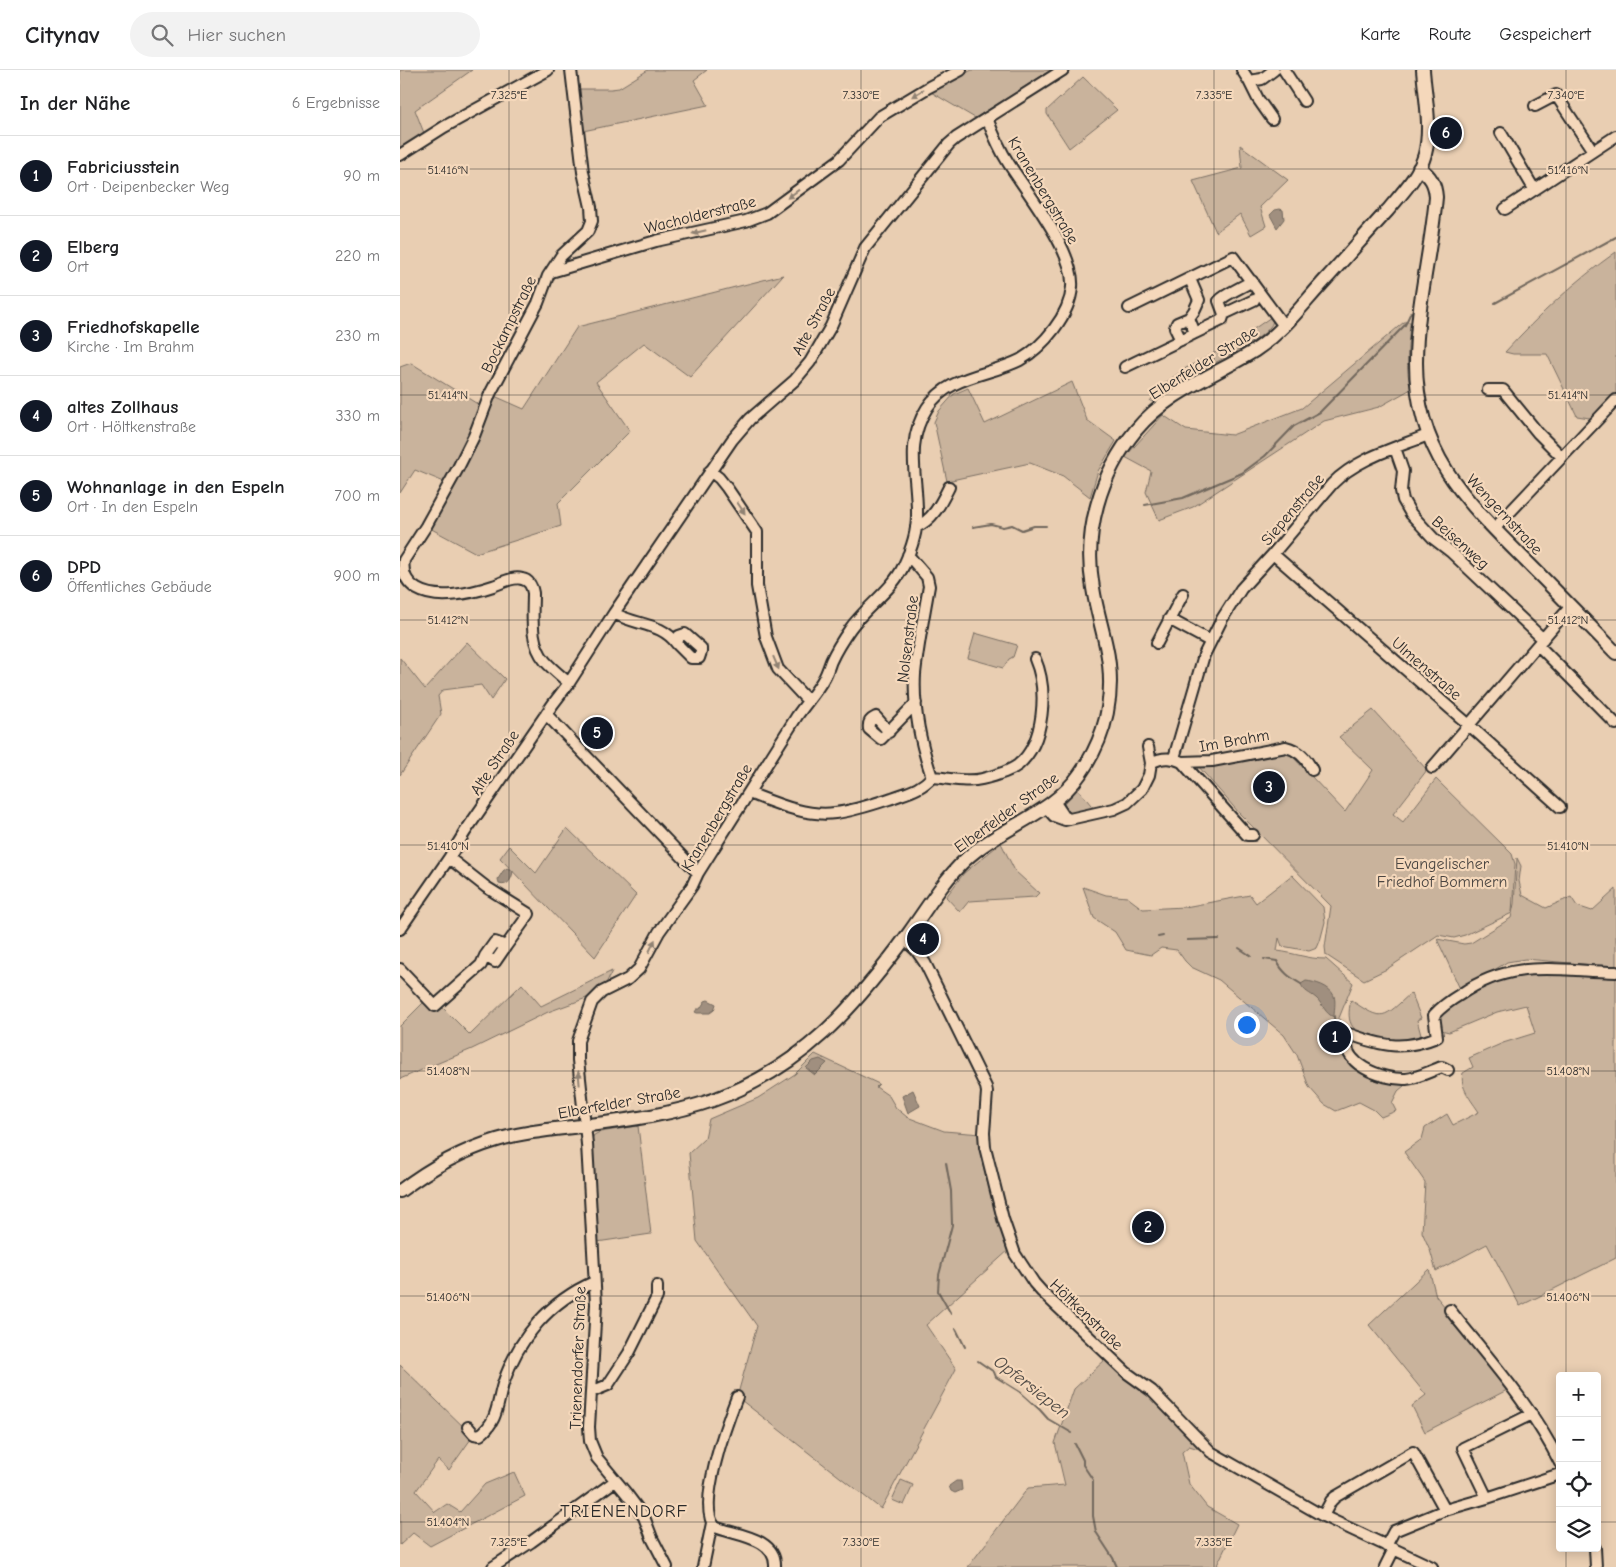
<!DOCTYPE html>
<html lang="de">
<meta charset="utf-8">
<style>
:root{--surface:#fff;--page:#f2f2f2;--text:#202124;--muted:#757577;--line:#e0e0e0;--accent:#111827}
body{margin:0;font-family:"Comic Neue",sans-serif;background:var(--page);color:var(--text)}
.controls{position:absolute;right:15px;bottom:15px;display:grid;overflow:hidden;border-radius:5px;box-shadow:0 2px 12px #0003}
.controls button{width:45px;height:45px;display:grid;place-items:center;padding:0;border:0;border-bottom:1px solid var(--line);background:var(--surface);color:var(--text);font:25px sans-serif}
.you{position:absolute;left:846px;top:954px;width:18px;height:18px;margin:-12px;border:4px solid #fff;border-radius:50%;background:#1a73e8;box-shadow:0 0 0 8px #1a73e833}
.badge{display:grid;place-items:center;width:32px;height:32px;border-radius:50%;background:var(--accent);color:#fff;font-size:16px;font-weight:700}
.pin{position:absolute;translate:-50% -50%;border:2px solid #fff;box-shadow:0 1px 5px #0006}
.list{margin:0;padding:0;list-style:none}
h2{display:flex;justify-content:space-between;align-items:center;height:65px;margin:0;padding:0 20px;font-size:21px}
h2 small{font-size:16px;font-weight:400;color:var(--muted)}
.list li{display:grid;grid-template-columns:32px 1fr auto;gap:15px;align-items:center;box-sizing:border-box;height:80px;padding:0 20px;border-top:1px solid var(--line)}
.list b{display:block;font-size:19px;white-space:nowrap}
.list p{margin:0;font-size:16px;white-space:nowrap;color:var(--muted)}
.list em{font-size:16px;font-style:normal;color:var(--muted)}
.icon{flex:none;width:28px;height:28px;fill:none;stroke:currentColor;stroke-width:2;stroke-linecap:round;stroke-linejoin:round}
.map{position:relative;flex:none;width:1216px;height:1497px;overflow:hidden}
header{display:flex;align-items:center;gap:30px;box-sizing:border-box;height:70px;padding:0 25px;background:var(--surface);border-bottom:1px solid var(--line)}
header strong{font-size:24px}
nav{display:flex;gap:28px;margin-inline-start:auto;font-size:18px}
.search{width:350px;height:45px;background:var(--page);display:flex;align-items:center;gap:12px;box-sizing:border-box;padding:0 18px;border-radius:28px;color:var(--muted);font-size:19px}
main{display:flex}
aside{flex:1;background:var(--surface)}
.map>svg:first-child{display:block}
</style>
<header>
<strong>Citynav</strong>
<div class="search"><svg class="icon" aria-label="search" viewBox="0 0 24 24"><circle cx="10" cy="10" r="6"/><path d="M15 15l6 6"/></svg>Hier suchen</div>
<nav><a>Karte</a><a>Route</a><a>Gespeichert</a></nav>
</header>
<main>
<aside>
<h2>In der Nähe<small>6 Ergebnisse</small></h2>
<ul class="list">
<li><span class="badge">1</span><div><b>Fabriciusstein</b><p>Ort · Deipenbecker Weg</p></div><em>90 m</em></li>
<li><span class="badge">2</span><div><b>Elberg</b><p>Ort</p></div><em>220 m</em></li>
<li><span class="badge">3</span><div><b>Friedhofskapelle</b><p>Kirche · Im Brahm</p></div><em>230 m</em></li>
<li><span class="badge">4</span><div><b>altes Zollhaus</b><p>Ort · Höltkenstraße</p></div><em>330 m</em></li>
<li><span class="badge">5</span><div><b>Wohnanlage in den Espeln</b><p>Ort · In den Espeln</p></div><em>700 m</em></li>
<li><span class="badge">6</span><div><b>DPD</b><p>Öffentliches Gebäude</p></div><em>900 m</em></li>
</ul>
</aside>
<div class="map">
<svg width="1216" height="1497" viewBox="0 0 1216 1497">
<rect width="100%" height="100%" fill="#e9ceb2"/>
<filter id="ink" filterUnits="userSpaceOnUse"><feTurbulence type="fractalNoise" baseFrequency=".02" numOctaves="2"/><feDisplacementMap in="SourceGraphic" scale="10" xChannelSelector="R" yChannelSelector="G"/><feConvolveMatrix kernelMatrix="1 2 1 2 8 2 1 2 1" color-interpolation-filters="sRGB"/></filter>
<g filter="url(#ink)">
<path fill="#c9b39c" stroke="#7a6f64" d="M0 0H72L15 40 24 63 0 78Z
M248 0H307L294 10 308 35 183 61 176 19H211L219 18Z
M572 0H651L575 48 529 21Z
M683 7 717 40 669 78 647 44V40Z
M840 75 888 110 860 137 866 156 851 165 840 144 816 162 793 111 842 98Z
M1216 182V329L1196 349 1177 346 1147 284H1113L1105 282C1139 245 1175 211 1216 182Z
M383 205 290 307 244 273 196 312 230 361 158 433 161 456 76 483 26 456 49 414 15 400 0 423V297L11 293 84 338 90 324 124 339 177 257Z
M871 247 873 251C869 271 796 300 778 313 769 318 761 325 753 332L750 331 764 314 786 298 832 274Z
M1004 252H1011L1010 255C1008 276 1005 299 1011 319L979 337 924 351 793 437 759 450 746 422 751 401 725 387 763 345 786 360 832 365 902 338Z
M672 312 687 350 716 371 698 401 690 427 663 406 630 393 547 411 534 352 539 341 554 324 568 318 585 354Z
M575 563 617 575 613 587 609 589 603 598 568 588Z
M67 572 105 609 91 630 81 615 43 620 38 626 41 644 0 705V588L25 619Z
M973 640 1027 700 993 744 1003 752 1036 709 1112 784 1115 794 1112 843 1065 865 1054 868 1038 865 987 899 964 910 926 885 925 877 931 836 840 744 798 696 884 681 893 687 945 742 973 700 939 667Z
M678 719 695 740 667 743 663 736 664 734Z
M167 758 236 825 195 887 100 788 109 776 136 803Z
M601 773 615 801 639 823 635 827 569 831 560 842 546 827 564 803Z
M1117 788 1121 796 1119 811 1122 825 1146 838 1171 827 1177 836 1192 841 1216 819V897L1125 889 1107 892 1061 921 1037 869 1064 874 1071 873 1111 848 1114 834Z
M892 805 923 837 925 852 920 871 917 878 909 881 882 876 879 868 877 881C895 883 907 889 926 889L953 913 939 948 942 962 941 974 951 992 1011 1010 998 1021 992 1033 996 1041 981 1047 974 1040 959 1032 936 1041 924 1034 909 1017 897 985 884 965 819 910 791 897 785 891 777 880 761 878 751 885 726 880 715 862 694 848 683 817 706 825 727 827 743 839 785 837 850 825 856 833Z
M212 901 203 920 192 926 148 942 72 979 0 1009V956L27 929 38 942 43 938 70 965 122 914 141 936Z
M1120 901 1216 904V1188L1120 1236 1087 1174 1036 1201 1030 1180 1022 1162 1025 1112 1004 1082 1022 1069 1025 1058 1047 1044 1053 1055 1079 1042C1072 1031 1059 1017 1063 1003L1073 997 1069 988 1103 973 1135 963 1126 935 1097 942 1049 962 1041 960 1037 954C1042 926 1096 910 1120 901Z
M1011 923 1021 948 1017 950 1022 969C1013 971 1004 974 995 974 989 974 982 971 976 969 953 963 945 955 951 930 984 953 983 948 1011 923Z
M415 984 479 1014 476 1017 489 1026 496 1038 507 1047 544 1061 581 1064 610 1179 526 1255 556 1299 481 1439 337 1327 357 1256 297 1171 289 1083 305 1068 309 1049 358 1028 395 1004Z
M238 1056 251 1164 197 1172 190 1073 194 1065 200 1062Z
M1029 1199 1036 1226 1111 1318 1025 1362 1012 1336 1026 1325 969 1255Z
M707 1288 751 1323 806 1381 789 1376 782 1382 789 1414 807 1437 837 1454 817 1495 821 1497H568L628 1418 665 1415 655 1373 674 1319Z
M0 1295 73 1366 49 1400 38 1390 16 1421 35 1442 47 1434 60 1442 85 1414 114 1402 125 1426 30 1476 13 1463 0 1475Z
M501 1410 513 1415 504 1435 492 1430Z"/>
<path fill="#a08f7f" stroke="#71675d" d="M880 139 883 140 884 149 877 158 870 145 875 140Z
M107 798 113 801C112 809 108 817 99 814L98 809 103 801Z
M906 911C915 912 930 916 934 926 936 932 934 941 934 947 925 944 923 934 916 928 910 923 904 922 901 914Z
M308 930 316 934 314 940 310 943H297L295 942 297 939H300L305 931Z
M420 989 427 993 415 1005 406 998 413 991Z
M513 1020 520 1036 508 1043 502 1026Z
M556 1411H561L562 1420 555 1423 551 1421 549 1416Z"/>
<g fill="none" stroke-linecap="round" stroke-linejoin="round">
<path stroke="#71675d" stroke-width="2" d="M1095 233 1216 167
M745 435 783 428 842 403 865 386 894 356 920 342 1005 255 1011 242
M573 457 591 454 603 457 612 455 622 460 634 456H646
M758 867 763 866
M787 870 819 869
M839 878 851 886
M864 889 877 891C882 902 890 907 901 914
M934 947 935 956
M546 1093 551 1121 552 1155 539 1205 538 1221 551 1244
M556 1259 565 1277
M578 1291 594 1302 596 1307 620 1322 640 1340 648 1349 672 1363
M675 1374 683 1390V1395L693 1410V1446L696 1462 713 1488 717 1497"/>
<defs>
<path id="minor" d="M842 0 849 11 862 9 874 0
M884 0 904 31
M849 11 858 29 872 49
M1135 36 1156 25 1193 81
M1101 63 1134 119
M0 85 44 57 148 0
M1105 139 1216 66
M151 202 256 171 346 151 367 143 439 90 479 47 529 17 561 0
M729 238 833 187 884 256
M824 244 854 230
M789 248 794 241 799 230 790 209
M781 270 775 258 777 253 789 248 795 263
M725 297 822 250 824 244 819 231C825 224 843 217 852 211
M1088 320H1103L1138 363 1162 387
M995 378 1003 401 1001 421 1003 430 1011 444 1034 469 1051 482 1143 569
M310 401 319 408 327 418 357 462V516L366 567 378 599 407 630
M516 457C533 450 541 433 549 417
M1094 459 1216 330
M873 484 1068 654 1160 737
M508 485 527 507 529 516C524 545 518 575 515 604 513 638 521 675 532 707
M214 543C236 556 261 552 277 574
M769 549 810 571
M285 564 301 578V582L299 588H291L277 574 279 566Z
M757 573 783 524
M1138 575 1216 654
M169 613C161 606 152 599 145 591 129 572 133 546 133 523 132 517 129 510 122 509 113 506 102 513 93 516 72 523 37 531 17 519 6 512 2 503 4 490L26 456 58 398 74 366 90 324 138 233 148 206 161 186 188 161 192 151 191 137 183 102 171 0
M146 644 298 803
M489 662 476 647C470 650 468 652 469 659L481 669 484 666 516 633
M748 677 751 693
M774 688 804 585 822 549 841 519 873 484 932 414C957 388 996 378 1028 365
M782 692 812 691 886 677C898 680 907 689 912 700
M1032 698 1171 536
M532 707C549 708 566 713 582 709 594 706 609 702 618 695 645 673 648 619 635 589
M349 723C375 733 406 747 435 743 454 741 474 734 492 728 508 722 520 720 532 707
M654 731 664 746 669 749
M646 737 654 746 665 750 714 739 727 733 742 719 749 705 751 693C762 687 771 687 782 692L847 765H853
M0 859 49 788 65 762 153 634 169 613 214 543 332 370 350 349 395 310 410 292 431 256 465 178 549 74 556 68 663 0
M504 869 516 880 525 893 586 1017 587 1022 584 1063 585 1077 603 1149 615 1184 634 1213 642 1222 727 1303 752 1321 811 1382 923 1446 1032 1497
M85 886 95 892 106 876
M0 899 35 936 81 895 85 886 95 872 106 876 129 844 86 817 49 788
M1048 1000 1042 997C1030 1001 1018 1008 1006 1009 983 1010 936 993 949 964 982 976 1003 981 1037 967L1034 945C1042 936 1051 930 1061 924 1113 888 1157 901 1216 902
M1050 1240C1089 1289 1132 1336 1160 1393
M191 1322 208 1315 229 1283 257 1227V1216
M337 1327C327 1352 296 1436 315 1457 334 1465 377 1467 375 1497
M1132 1344 1063 1378 1087 1428 1160 1404
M68 1357 74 1364 80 1365C98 1351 97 1334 103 1314 118 1268 150 1231 194 1212
M923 1446 931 1431 935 1427 1013 1382 1045 1440
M986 1476 994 1461 1045 1440 1087 1428
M1195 1478 1196 1497
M93 1497 131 1472 215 1411
M267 1497 252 1468 244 1447 226 1423 197 1388 190 1371 189 1357 196 1234 187 1074 178 990V971L192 932 202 922 228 909 239 899 259 862 292 816 298 803C331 750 364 698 397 646 406 633 417 621 424 608 427 603 429 596 431 591 436 580 443 569 450 559 466 536 492 521 504 495 511 480 517 463 517 446 518 407 504 374 527 338 548 305 589 306 620 290 634 282 645 271 654 259 663 247 671 231 672 217 675 182 628 124 609 94 600 80 593 64 587 48
M303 1497 312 1453
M985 1497 994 1479"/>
<path id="major" d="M1019 98C1031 106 1035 114 1036 127 1031 183 1016 237 1016 293 1016 384 1066 431 1126 491 1156 521 1186 552 1216 583
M0 1121C29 1099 63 1080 97 1070 126 1061 158 1059 189 1055 230 1050 273 1044 313 1030 402 998 454 938 509 863 527 838 543 811 565 790 600 757 652 745 680 704 707 666 716 622 706 576 702 557 696 538 693 518 683 462 700 404 736 360 769 321 812 307 854 281 883 262 903 234 926 209 947 186 967 163 988 140 1002 123 1019 106 1025 84 1032 57 1025 27 1023 0"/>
</defs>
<use href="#minor" stroke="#2b2b2b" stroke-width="14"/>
<use href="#major" stroke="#2b2b2b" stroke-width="16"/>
<use href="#minor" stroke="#f5d8bb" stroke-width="10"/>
<use href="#major" stroke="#f5d8bb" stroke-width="12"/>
</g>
<defs><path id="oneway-solid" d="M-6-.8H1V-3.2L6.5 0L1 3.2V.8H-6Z" transform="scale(1.25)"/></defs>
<g fill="#908273">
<use href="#oneway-solid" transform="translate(518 23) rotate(149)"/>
<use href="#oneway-solid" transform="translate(393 124) rotate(144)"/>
<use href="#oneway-solid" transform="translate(299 162) rotate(166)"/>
<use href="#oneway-solid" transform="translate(341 438) rotate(56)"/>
<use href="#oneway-solid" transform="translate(376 593) rotate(67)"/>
<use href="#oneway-solid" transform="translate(252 876) rotate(-64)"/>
<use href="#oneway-solid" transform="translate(179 1008) rotate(-95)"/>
</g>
</g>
<path fill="none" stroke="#2b2b2b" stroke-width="1" stroke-opacity="0.45" d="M109 0V1497M461 0V1497M814 0V1497M1166 0V1306M0 99H1216M0 325H1216M0 550H1216M0 775H1216M0 1001H1216M0 1226H1216M0 1452H1160M1197 1452H1216M1166 1478V1497"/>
<g text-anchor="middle" stroke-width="4.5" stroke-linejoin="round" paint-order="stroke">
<g font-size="16" fill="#2b2b2b" stroke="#f5d8bb">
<text transform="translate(644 120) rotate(59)" y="6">Kranenbergstraße</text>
<text transform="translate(300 144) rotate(-14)" y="6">Wacholderstraße</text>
<text transform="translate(413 251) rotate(-62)" y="6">Alte Straße</text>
<text transform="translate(108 254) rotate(-64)" y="6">Bockampstraße</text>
<text transform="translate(803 292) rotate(-32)" y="6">Elberfelder Straße</text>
<text transform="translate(892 439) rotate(-50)" y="6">Siepenstraße</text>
<text transform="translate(1105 444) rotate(47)" y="6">Wengernstraße</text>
<text transform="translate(1061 472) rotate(42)" y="6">Beisenweg</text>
<text transform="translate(507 569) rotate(-83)" y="6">Nolsenstraße</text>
<text transform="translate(1027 598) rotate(41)" y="6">Ulmenstraße</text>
<text transform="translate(834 670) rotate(-10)" y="6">Im Brahm</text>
<text transform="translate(94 692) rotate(-56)" y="6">Alte Straße</text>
<text transform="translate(606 742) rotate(-36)" y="6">Elberfelder Straße</text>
<text transform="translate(316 747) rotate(-59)" y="6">Kranenbergstraße</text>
<text transform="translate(219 1032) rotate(-10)" y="6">Elberfelder Straße</text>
<text transform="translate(687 1244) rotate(44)" y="6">Höltkenstraße</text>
<text transform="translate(177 1288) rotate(-88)" y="6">Trienendorfer Straße</text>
</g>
<g font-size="16" fill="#4b4642" stroke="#f5d8bb">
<text x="1042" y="799">Evangelischer<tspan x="1042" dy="18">Friedhof Bommern</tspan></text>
</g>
<g font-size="18" font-style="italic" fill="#4e4944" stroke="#f5d8bb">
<text transform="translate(632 1317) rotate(38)" y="6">Opfersiepen</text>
</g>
<g font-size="18" letter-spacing="1" fill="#2b2b2b" stroke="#f5d8bb">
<text x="224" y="1447">TRIENENDORF</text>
</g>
</g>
<g font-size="12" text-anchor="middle" fill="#2b2b2b" stroke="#f5d8bb" stroke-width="4.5" stroke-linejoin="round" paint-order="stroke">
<text x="109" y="29">7.325°E</text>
<text x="461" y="29">7.330°E</text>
<text x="814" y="29">7.335°E</text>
<text x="1166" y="29">7.340°E</text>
<text x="48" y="104">51.416°N</text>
<text x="1168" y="104">51.416°N</text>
<text x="48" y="329">51.414°N</text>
<text x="1168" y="329">51.414°N</text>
<text x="48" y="554">51.412°N</text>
<text x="1168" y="554">51.412°N</text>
<text x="48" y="780">51.410°N</text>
<text x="1168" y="780">51.410°N</text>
<text x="48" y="1005">51.408°N</text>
<text x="1168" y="1005">51.408°N</text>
<text x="48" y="1231">51.406°N</text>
<text x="1168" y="1231">51.406°N</text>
<text x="48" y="1456">51.404°N</text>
<text x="109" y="1476">7.325°E</text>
<text x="461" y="1476">7.330°E</text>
<text x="814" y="1476">7.335°E</text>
</g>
</svg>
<div class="controls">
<button>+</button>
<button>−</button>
<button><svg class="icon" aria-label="locate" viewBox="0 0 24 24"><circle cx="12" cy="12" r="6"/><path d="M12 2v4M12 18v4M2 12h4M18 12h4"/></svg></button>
<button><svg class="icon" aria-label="layers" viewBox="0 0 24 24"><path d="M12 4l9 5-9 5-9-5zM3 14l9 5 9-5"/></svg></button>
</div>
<div class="you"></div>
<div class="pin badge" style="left:935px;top:967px">1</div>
<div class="pin badge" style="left:748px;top:1157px">2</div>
<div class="pin badge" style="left:869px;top:717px">3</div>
<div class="pin badge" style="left:523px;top:869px">4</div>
<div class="pin badge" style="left:197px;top:663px">5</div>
<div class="pin badge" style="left:1046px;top:63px">6</div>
</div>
</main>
